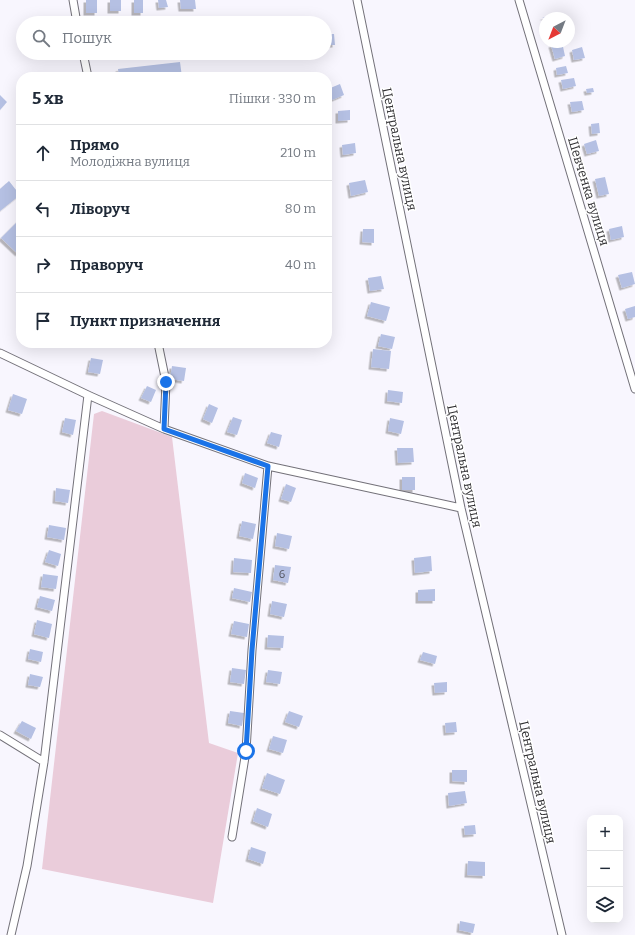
<!DOCTYPE html>
<html lang="uk">
<meta charset="utf-8">
<style>
:root{--surface:#fff;--page:#f6f6f7;--text:#1f2937;--muted:#747a83;--line:#e0e1e3}
body{margin:0;font-family:Bitter,serif;background:var(--page);color:var(--text)}
.controls{position:absolute;right:12px;bottom:12px;display:grid;overflow:hidden;border-radius:8px;box-shadow:0 4px 16px #0002}
.controls button{width:36px;height:36px;display:grid;place-items:center;padding:0;border:0;border-bottom:1px solid var(--line);background:var(--surface);color:var(--text);font:20px sans-serif}
.compass{position:absolute;left:539px;top:12px;width:36px;height:36px;border-radius:50%;background:var(--surface);box-shadow:0 4px 16px #0002;rotate:222deg}
.stop{position:absolute;width:12px;height:12px;margin:-9px;border:3px solid #1a73e8;border-radius:50%;background:#fff}
.stop.end{background:#1a73e8;border-color:#fff;box-shadow:0 1px 4px #0008}
.list{margin:0;padding:0;list-style:none}
h2{display:flex;justify-content:space-between;align-items:center;height:52px;margin:0;padding:0 16px;font-size:17px}
h2 small{font-size:13px;font-weight:400;color:var(--muted)}
.list li{display:grid;grid-template-columns:26px 1fr auto;gap:12px;align-items:center;box-sizing:border-box;height:56px;padding:0 16px;border-top:1px solid var(--line)}
.list b{display:block;font-size:15px;white-space:nowrap}
.list p{margin:0;font-size:13px;white-space:nowrap;color:var(--muted)}
.list em{font-size:13px;font-style:normal;color:var(--muted)}
.icon{flex:none;width:22px;height:22px;fill:none;stroke:currentColor;stroke-width:2;stroke-linecap:round;stroke-linejoin:round}
.map{position:relative;flex:none;width:635px;height:935px;overflow:hidden}
.search{position:absolute;background:var(--surface);box-shadow:0 4px 16px #0002;left:16px;top:16px;width:316px;height:44px;display:flex;align-items:center;gap:10px;box-sizing:border-box;padding:0 14px;border-radius:22px;color:var(--muted);font-size:15px}
.panel{position:absolute;background:var(--surface);box-shadow:0 4px 16px #0002;left:16px;top:72px;width:316px;height:276px;border-radius:16px}
.map>svg:first-child{display:block}
</style>
<div class="map">
<svg width="635" height="935" viewBox="0 0 635 935">
<defs>
<filter id="shadow"><feDropShadow dx="-2.5" dy="2.5" stdDeviation="0" flood-color="#0004"/></filter>
</defs>
<rect width="100%" height="100%" fill="#f8f6fe"/>
<path fill="#eaccda" d="M102 411 172 437 209 743 238 753 213 903 42 869 94 414Z"/>
<path fill="#b5c0e3" filter="url(#shadow)" d="M86 0H97V13H86Z
M110 0H121V11H110Z
M134 0H143V13H134Z
M158 0H166L168 7 159 8Z
M180 0H195L196 9H181Z
M559 13 561 18H542Z
M325 34H334L335 45H325Z
M562 42 565 56 555 59 551 45Z
M582 47 585 58 574 60 572 50Z
M180 62 182 77H119L118 69Z
M566 66 568 73 557 75 556 68Z
M574 78 576 86 563 89 561 80Z
M340 84 344 95 332 100 328 89Z
M593 88 594 92 587 93 586 89Z
M0 95 7 102 0 110Z
M582 101 584 110 572 112 570 102Z
M350 110V120L338 121V111Z
M599 123 600 133 592 134 591 124Z
M596 140 599 151 587 154 584 144Z
M355 143 356 153 343 155 342 145Z
M605 177 609 194 599 196 595 179Z
M365 180 368 192 351 196 349 183Z
M9 181 20 195 0 211V189Z
M21 218V250L18 254 1 238Z
M622 226 624 237 611 240 609 229Z
M363 229H374V243L362 242Z
M632 272 635 284 622 288 618 275Z
M381 276 384 289 370 291 368 278Z
M371 302 390 307 386 321 367 316Z
M635 306V317L628 319 625 309Z
M381 334 395 337 392 349 378 346Z
M373 349 391 351 389 369 371 367Z
M91 358 103 360 100 374 88 372Z
M172 366 186 368 184 381 170 379Z
M147 386 156 390 151 402 141 398Z
M388 390 403 392 402 403 387 401Z
M13 394 27 399 22 414 8 410Z
M209 404 218 408 212 423 203 419Z
M233 417 242 420 237 435 227 432Z
M65 418 76 420 73 435 62 432Z
M390 418 404 421 401 434 388 431Z
M271 432 282 435 279 447 267 443Z
M397 448H413L414 462 398 463Z
M245 473 258 478 255 488 242 483Z
M402 477H415V490H402Z
M286 484 296 488 291 502 281 499Z
M56 488 70 490 68 503 55 501Z
M242 521 256 524 253 539 239 536Z
M49 525 66 528 64 540 47 537Z
M277 533 292 536 289 549 275 546Z
M49 550 61 554 58 566 45 562Z
M431 556 432 571 415 573 414 558Z
M234 558 252 560 251 573 233 572Z
M275 565 291 567 288 583 273 580Z
M43 574 58 576 56 589 41 587Z
M234 588 252 592 250 602 232 598Z
M435 589V601H418V590Z
M40 596 55 600 52 611 37 607Z
M272 601 287 604 284 617 270 614Z
M37 620 52 624 49 638 34 634Z
M234 621 249 624 247 637 231 634Z
M268 635 284 636 283 648 267 647Z
M30 649 43 652 41 662 28 659Z
M423 652 437 656 435 664 420 660Z
M232 668 246 670 244 684 230 682Z
M268 670 282 672 280 684 266 682Z
M30 674 43 677 40 687 28 685Z
M447 682V692L435 693 434 683Z
M230 711 244 713 242 726 228 723Z
M289 711 303 716 299 727 285 722Z
M22 721 36 728 31 739 16 731Z
M456 722 457 732 446 733 445 723Z
M273 736 287 740 283 753 269 749Z
M452 770H467V782L452 781Z
M267 773 285 780 280 794 262 788Z
M465 791 467 803 449 806 448 793Z
M257 808 272 814 268 827 253 821Z
M475 825 476 834 465 835 464 826Z
M251 847 266 852 263 864 248 859Z
M468 861 485 862V876L467 875Z
M460 921 475 924 473 933 459 930Z"/>
<g fill="none" stroke-linecap="round" stroke-linejoin="round">
<defs>
<path id="street" d="M73 0 77 23
M357 0 461 508 562 935
M519 0 635 389
M83 53 88 77
M158 343 166 382 164 429
M0 353 88 395 164 429 268 466 461 508
M0 735 44 762
M232 837 246 751 252 650 268 466
M11 935 27 866 44 762 88 395"/>
</defs>
<use href="#street" stroke="#737179" stroke-width="9"/>
<use href="#street" stroke="#fff" stroke-width="7"/>
</g>
<g fill="none" stroke-linecap="round" stroke-linejoin="round">
<path stroke="#1a73e8" stroke-width="5" d="M166 382 164 429 268 466 252 650 246 751"/>
</g>
<g text-anchor="middle" stroke-width="3" stroke-linejoin="round" paint-order="stroke">
<g font-size="11" fill="#52545f">
<text x="282" y="578">6</text>
</g>
<g font-size="13" fill="#313033" stroke="#fff">
<text transform="translate(400 149) rotate(78)" y="5">Центральна вулиця</text>
<text transform="translate(589 191) rotate(73)" y="5">Шевченка вулиця</text>
<text transform="translate(465 466) rotate(78)" y="5">Центральна вулиця</text>
<text transform="translate(538 782) rotate(77)" y="5">Центральна вулиця</text>
</g>
</g>
</svg>
<div class="controls">
<button>+</button>
<button>−</button>
<button><svg class="icon" aria-label="layers" viewBox="0 0 24 24"><path d="M12 4l9 5-9 5-9-5zM3 14l9 5 9-5"/></svg></button>
</div>
<svg class="compass" viewBox="-18 -18 36 36"><path d="M0-13l5 13h-10z" fill="#e53935"/><path d="M0 13l5-13h-10z" fill="#747a83"/></svg>
<div class="stop" style="left:246px;top:751px"></div>
<div class="stop end" style="left:166px;top:382px"></div>
<div class="search"><svg class="icon" aria-label="search" viewBox="0 0 24 24"><circle cx="10" cy="10" r="6"/><path d="M15 15l6 6"/></svg>Пошук</div>
<section class="panel">
<h2>5 хв<small>Пішки · 330 m</small></h2>
<ul class="list">
<li><svg class="icon" aria-label="ahead" viewBox="0 0 24 24"><path d="M12 20V5M6 11l6-6 6 6"/></svg><div><b>Прямо</b><p>Молодіжна вулиця</p></div><em>210 m</em></li>
<li><svg class="icon" aria-label="left" viewBox="0 0 24 24"><path d="M17 20v-9H6M10 6l-5 5 5 5"/></svg><div><b>Ліворуч</b></div><em>80 m</em></li>
<li><svg class="icon" aria-label="right" viewBox="0 0 24 24"><path d="M7 20v-9h11M14 6l5 5-5 5"/></svg><div><b>Праворуч</b></div><em>40 m</em></li>
<li><svg class="icon" aria-label="arrive" viewBox="0 0 24 24"><path d="M6 21V4h12l-3 4 3 4H6"/></svg><div><b>Пункт призначення</b></div></li>
</ul>
</section>
</div>
